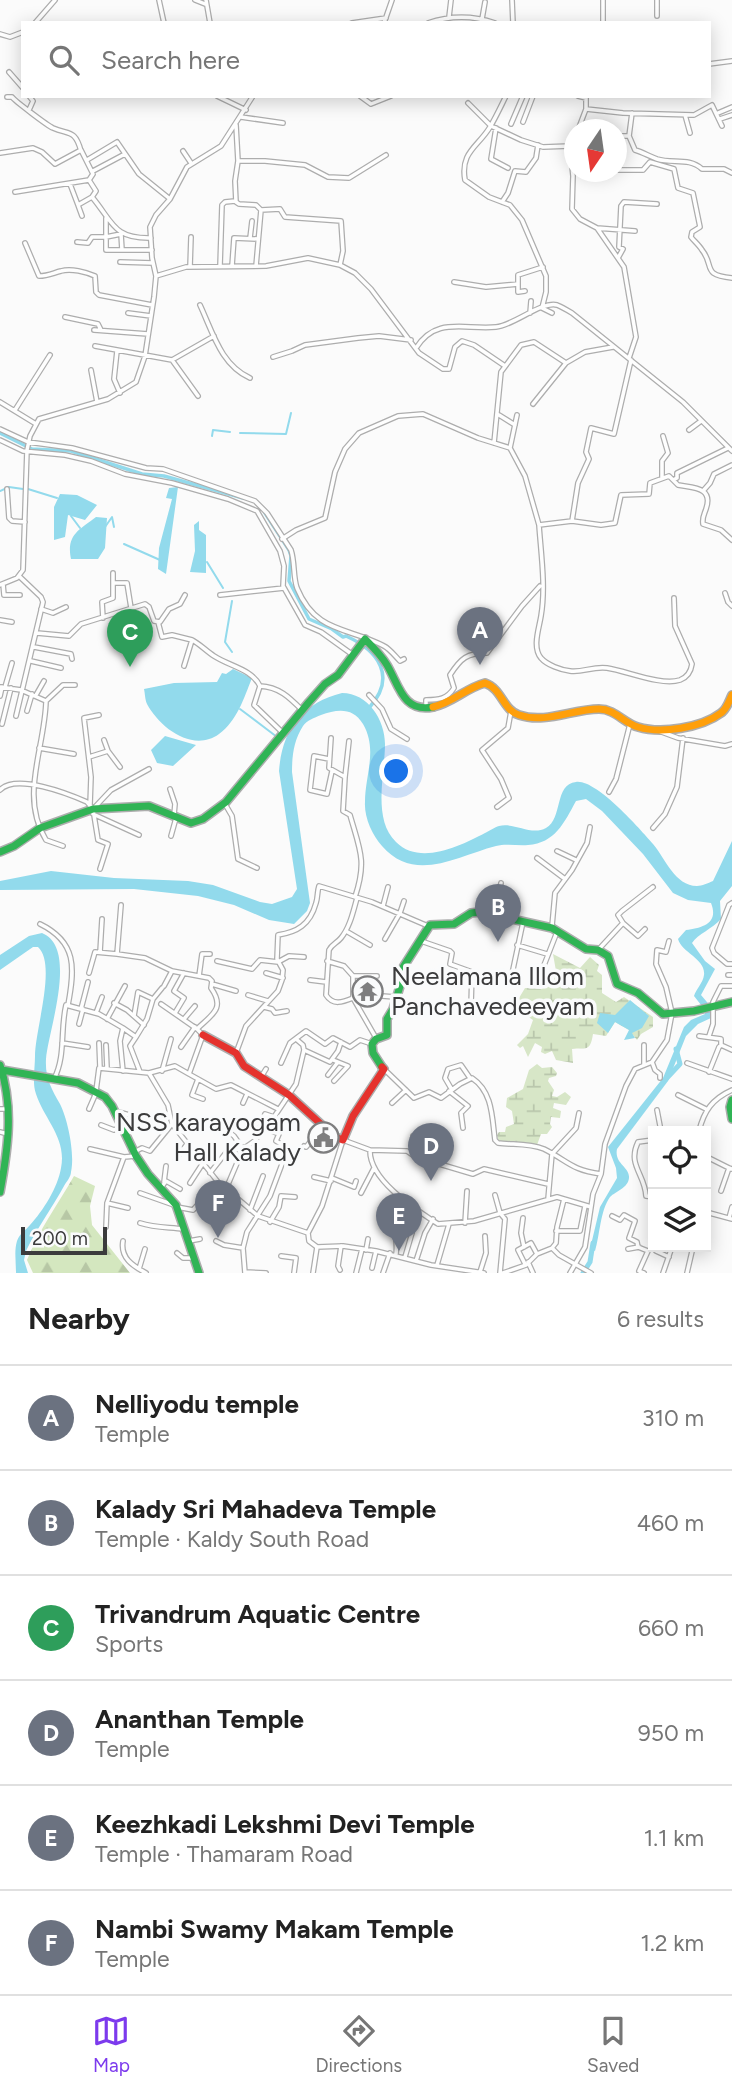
<!DOCTYPE html>
<meta charset="utf-8">
<style>
:root{--surface:#fff;--page:#f6f6f6;--text:#222;--muted:#767676;--line:#e0e0e0;--accent:#7c3aed}
body{margin:0;font-family:Figtree,sans-serif;background:var(--page);color:var(--text)}
.controls{position:absolute;right:21px;bottom:21px;display:grid;overflow:hidden;border-radius:0px;box-shadow:0 4px 18px #0003}
.controls button{width:63px;height:63px;display:grid;place-items:center;padding:0;border:0;border-bottom:2px solid var(--line);background:var(--surface);color:var(--text);font:35px sans-serif}
.compass{position:absolute;left:564px;top:119px;width:63px;height:63px;border-radius:50%;background:var(--surface);box-shadow:0 4px 18px #0003;rotate:193deg}
.scale{position:absolute;left:21px;bottom:18px;width:86px;box-sizing:border-box;padding-left:7px;border:4px solid #3b3b3c;border-top:0;font-size:19px;line-height:24px;white-space:nowrap;color:#3b3b3c;-webkit-text-stroke:5px #fafbfc;paint-order:stroke}
.you{position:absolute;left:397px;top:772px;width:24px;height:24px;margin:-18px;border:5px solid #fff;border-radius:50%;background:#1a73e8;box-shadow:0 0 0 10px #1a73e833}
.badge{display:grid;place-items:center;width:46px;height:46px;border-radius:50%;background:var(--accent);color:#fff;font-size:23px;font-weight:700}
.pin{position:absolute;translate:-50% -58px;filter:drop-shadow(0 2px 4px #0008)}
.pin::after{content:'';position:absolute;top:37px;width:24px;height:21px;background:inherit;clip-path:polygon(0 0,100% 0,50% 100%)}
.list{margin:0;padding:0;list-style:none}
h2{display:flex;justify-content:space-between;align-items:center;height:91px;margin:0;padding:0 28px;font-size:30px}
h2 small{font-size:23px;font-weight:400;color:var(--muted)}
.list li{display:grid;grid-template-columns:46px 1fr auto;gap:21px;align-items:center;box-sizing:border-box;height:105px;padding:0 28px;border-top:2px solid var(--line)}
.list b{display:block;font-size:26px;white-space:nowrap}
.list p{margin:0;font-size:23px;white-space:nowrap;color:var(--muted)}
.list em{font-size:23px;font-style:normal;color:var(--muted)}
.icon{flex:none;width:38px;height:38px;fill:none;stroke:currentColor;stroke-width:2;stroke-linecap:round;stroke-linejoin:round}
.map{position:relative;flex:none;width:732px;height:1273px;overflow:hidden}
.search{position:absolute;background:var(--surface);box-shadow:0 4px 18px #0003;left:21px;right:21px;top:21px;height:77px;display:flex;align-items:center;gap:18px;box-sizing:border-box;padding:0 24px;border-radius:0px;color:var(--muted);font-size:26px}
.sheet{height:721px;background:var(--surface)}
nav{display:flex;justify-content:space-around;align-items:center;box-sizing:border-box;height:98px;border-top:2px solid var(--line);background:var(--surface);font-size:19px;color:var(--muted)}
nav a{display:grid;justify-items:center;gap:4px}
nav .on{color:var(--accent)}
.map>svg:first-child{display:block}
</style>
<div class="map">
<svg width="732" height="1273" viewBox="0 0 732 1273">
<defs>
<pattern id="forest-firs" width="22" height="20" patternUnits="userSpaceOnUse" patternTransform="scale(1.75)"><rect width="22" height="20" fill="#d4e7bf"/><path d="M5 1l3.5 6h-7zM16 11l3.5 6h-7z" fill="#b7c7a5"/></pattern>
<pattern id="wetland-marsh" width="20" height="14" patternUnits="userSpaceOnUse" patternTransform="scale(1.75)"><rect width="20" height="14" fill="#d7e6c7"/><path d="M1 5h8M5 5V1M11 12h8M15 12V8" fill="none" stroke="#b9c6ac"/></pattern>
</defs>
<rect width="100%" height="100%" fill="#fbfbfb"/>
<path fill="url(#forest-firs)" d="M74 1176 95 1186 90 1206 92 1225 130 1273H33L27 1260C39 1230 58 1204 74 1176Z"/>
<path fill="url(#wetland-marsh)" d="M553 954 580 968 590 957 599 965 597 971 602 975V993L616 1002 624 997 653 1017V1027L641 1034 637 1040 629 1030 615 1022 606 1036 593 1034C590 1053 586 1047 572 1049L573 1063 556 1060 552 1051 545 1054 541 1052 542 1047 535 1043 528 1057 523 1046 520 1048 517 1045 528 1034 533 1020 524 1014 519 998 525 988 541 989 553 984 556 971Z
M537 1064 542 1068 552 1067 557 1073 556 1076 549 1078 548 1081 554 1090 552 1096 557 1097 565 1092 571 1097 566 1105 554 1103 553 1108 561 1111 560 1118 551 1117 550 1124 552 1127 547 1134H541L537 1145 499 1142 497 1135 499 1132H505L506 1127 514 1124 512 1111 506 1107 507 1098 523 1089 529 1070Z"/>
<path fill="#92daec" d="M178 487 166 574 158 569 159 548 172 499 166 498 169 488Z
M60 494 77 495 97 505 85 520 68 515 65 537 54 540V507Z
M96 517 107 518 105 548 98 559H71C66 535 79 530 96 517Z
M199 521V530L206 535V573L190 572 195 551 194 525Z
M233 669 252 678C244 698 237 721 219 734 193 753 160 728 147 704 145 700 145 693 144 689L174 683 217 682 222 673 226 674Z
M342 693C368 693 385 720 385 744 385 774 372 819 396 842 420 866 460 846 485 833 489 831 495 827 499 826 514 822 531 836 546 828 563 819 554 784 576 782 596 779 639 828 653 844 665 858 675 886 697 886 702 886 708 883 713 881L732 841V886L720 901 721 919C712 929 698 934 692 943L705 961 715 969 701 995 712 1008 711 1018 698 1024 686 1036 668 1081 617 1149C614 1164 630 1167 629 1178 628 1188 616 1191 610 1197 600 1211 600 1235 595 1251L590 1249 600 1207 617 1178 616 1168 608 1147 663 1078 684 1027 691 1020 705 1014V1010L694 996C696 989 703 983 704 975 706 959 682 953 678 939L686 930C703 928 719 923 711 903L688 900 673 893 643 854 602 811 586 799 576 801C564 823 555 843 528 845 517 846 506 843 496 846 457 856 415 884 382 846 372 835 364 817 365 802 365 775 378 750 363 724 353 707 337 709 321 715 314 718 307 720 303 726 294 740 292 755 292 772L310 903 307 911 294 924 269 920 234 905 198 896 134 889 0 890V881L51 871 114 878 188 881 213 885 260 902 272 904 292 897 297 889 279 771C282 730 302 703 342 693Z
M165 736 196 745 173 766 157 763 151 750Z
M42 933C79 948 48 1031 46 1059 45 1078 51 1088 60 1104 68 1120 75 1154 71 1172 71 1177 66 1182 64 1186 52 1208 37 1228 26 1251L24 1260 28 1273H16C16 1262 14 1251 17 1241 20 1233 25 1231 30 1225 43 1211 58 1187 61 1168 67 1138 44 1119 36 1094 32 1083 35 1068 35 1056 35 1030 57 964 38 947H33L0 970V955L29 936Z
M630 1000 649 1016 642 1028 632 1033 635 1038 624 1040 629 1030 615 1022 608 1033 597 1023 600 1013 615 1015Z"/>
<g fill="none" stroke-linecap="round" stroke-linejoin="round">
<path stroke="#92daec" stroke-width="2" d="M240 433 286 434 291 413
M212 436 213 430 230 432
M28 489 57 498
M0 491 9 487 23 489
M71 516 80 528
M105 527 112 517 114 527
M124 544 160 560
M207 562 223 588
M232 652 225 642 232 601
M240 709 277 737"/>
<path stroke="#92daec" stroke-width="3.5" d="M0 433 32 449 71 451 142 474 164 476 243 498
M265 513 289 550 291 556 289 581 309 619 332 629 343 637 346 636C379 651 397 677 369 708"/>
<path stroke="#92daec" stroke-width="5" d="M666 1079 680 1064 676 1049
M583 1273 590 1262 593 1243"/>
<defs>
<path id="street" d="M159 0 164 23
M195 0 205 4
M206 0 210 23
M512 0 513 23
M603 0V23
M657 16V0
M449 17 451 0
M482 19 485 2
M35 23 55 0
M352 23 386 18
M384 23 392 0
M428 23C451 15 472 15 495 23
M0 34 10 37 23 32
M709 64 732 61
M9 72 23 88
M217 96 246 110
M360 96 371 104 391 96
M506 96C501 106 496 117 490 127 478 147 460 152 465 180L489 197 510 205 522 220 546 276V292L542 308 552 313
M578 96 586 98V109L623 113 694 115 712 105 722 126
M7 97H12C15 101 48 126 53 128 69 135 75 129 81 151
M468 103 491 126 521 140 543 147 570 146
M29 110 33 101 29 96
M632 113 629 136 635 150C642 152 649 156 657 159 673 164 689 157 702 169H724L732 173
M718 113 732 107
M685 115 690 133
M241 117 283 123
M720 119 732 115
M523 122 533 96
M511 124 523 96
M236 125 238 161 235 181 236 202 239 204 256 205 261 210 256 266
M496 128 491 159 508 168
M578 130 586 109
M616 136H629
M573 140 570 146 573 176 572 209 580 219 597 228 624 267 636 337 629 358
M183 151 191 163
M0 153 33 148 42 152 55 164 81 150 93 174 89 180 96 191 92 197C113 222 113 239 151 238
M87 160 117 142 139 174 170 199
M238 161H265L305 165 328 177 349 178 386 155
M616 170H643L650 162 674 169 678 188 693 193 700 227 692 232 691 237C694 241 699 245 702 250 715 266 701 275 732 278
M93 171 125 154
M70 184 78 205
M15 192 89 180
M502 202 508 193 515 171 526 172 536 158 538 145
M261 210 280 209 285 217 341 221 343 251 340 265
M82 216 78 205 92 197
M106 218V237L121 234 122 250
M597 228 635 231
M250 238 252 221
M77 242 88 243 92 237H106V250H152
M25 243 39 276C48 276 53 273 61 271 71 268 86 272 95 276L96 292 99 295 152 305
M618 258 623 249 619 247 621 206 624 202 657 204
M120 262 153 263
M220 266 222 205 225 202 235 201
M232 266 234 238 258 239
M190 267 191 237
M156 276 186 267 266 266 308 258 340 265 355 273 371 289 419 353 443 369H449L455 347 462 341 474 345 505 366
M454 282 486 287 518 284
M525 291 518 292V275L543 267
M200 305C213 333 221 365 250 378
M128 313 151 316
M530 313 531 301
M65 317 98 324 101 330
M94 330 148 334
M95 346 172 360 214 336
M416 348C436 316 464 330 496 327 513 326 541 301 557 305 562 307 567 310 572 313L683 402 732 451
M117 351 114 379 120 393
M273 357 292 351 305 345 358 338 379 336 411 340
M172 360 198 396
M91 370 97 402
M0 402 36 424
M533 404 566 363 585 352 613 347
M15 410 50 355
M499 415 515 425
M0 429 28 442 72 448 146 468 163 469 255 501 267 513 291 550C295 562 293 577 297 588 316 634 349 627 384 646 390 649 395 656 400 661L404 659
M689 430 701 421
M0 440 23 451 65 455 91 461 125 474 172 483 228 499 257 511 280 551 284 566 283 586 305 625 321 632 353 655
M494 443 501 372 521 345 534 342 566 363
M510 448 517 415
M662 478V461L668 453 663 436
M673 480 677 478V473L728 448
M7 489 9 518 12 521 25 522
M703 491 710 483 714 474 732 465
M572 521 578 483 589 459 586 452 591 428 614 434 631 360
M539 525C541 554 546 587 541 616 539 629 532 647 541 658 547 665 561 670 570 671 582 673 593 666 607 668 627 671 661 686 680 680 688 677 691 671 692 664L675 626 674 598
M282 539 296 530 325 518 335 472 345 449 359 433 398 416 423 414 478 438 510 448 525 476 539 525 572 521 601 525 615 523 621 495 649 494 650 483 669 476 678 485C691 488 714 486 706 509 704 515 702 517 703 524L721 530 732 540
M113 583H127L131 608
M3 584 4 595H20
M0 585 17 578 23 570 27 450 30 436 39 419 108 399 136 382 145 356 154 297 156 276 152 258 150 227 156 215 170 199 187 167 221 146 253 96
M725 593 728 602 732 606
M220 595 284 588
M41 609 53 613 66 607
M103 618 102 602 113 598V573
M0 620 12 622
M158 622 162 637 172 635 192 640
M37 633 69 636 81 624 145 604 149 607 154 621 160 622 169 609 180 604 185 595
M34 647 71 654 72 659
M31 661 61 668
M184 666 192 640C200 644 206 651 214 656 229 666 252 669 260 686L254 705 283 733
M260 686C279 687 289 697 302 710
M0 687 21 690 46 701C45 748 19 796 46 840L63 846
M5 687 12 663
M36 695 44 681
M369 695 382 709 391 729 407 739
M0 696 2 687
M46 701 63 685H75
M426 707V700C439 700 447 699 454 688L450 675C461 658 467 653 487 653L522 606 540 586
M27 711 32 694
M16 716 43 602 41 597 20 577
M2 724 11 688
M659 731 678 738 725 746 732 744
M331 738 329 768 345 777 343 811 350 815C360 850 367 861 355 897
M39 748 74 754
M108 751 120 767
M89 757 108 751 104 740
M329 759 314 756 310 790 327 794 332 771
M345 777 349 741
M170 789 175 804 174 815
M0 790C16 773 69 794 87 802L93 809 98 840 108 844 100 869
M609 792 616 779 630 724
M225 804 232 816 238 859 257 868
M90 805 91 777 84 718 99 715
M497 807 509 798 501 779 482 750 508 728 511 711
M94 808 111 790 149 769
M93 814 139 835
M653 828 665 814 677 787 683 738
M171 836 176 818
M557 851 576 860
M537 858 565 879
M357 898C353 912 350 927 341 938 337 943 332 944 329 950L326 995C333 1006 343 1002 353 998V976H377
M732 903 729 905 712 948 714 953 727 964H732
M383 906 388 887
M495 914 501 883
M623 923 618 915 622 911 653 887
M40 924C77 942 75 968 68 1005
M552 926 555 893 572 870 587 843 590 827
M346 931 370 945
M385 939 400 913 404 901
M421 941 450 951 452 953 450 964 472 972 471 1006 496 1012
M517 945 547 954
M599 949 623 923 638 936 645 929
M100 952 102 919
M217 961 252 969 260 960 278 962 289 956 304 957
M327 961 344 966 353 976
M89 973 95 952 117 954
M266 973 283 978
M512 974 523 922
M728 975H732
M199 976 202 954H210
M539 978 557 932
M310 980 326 982
M212 984 236 991
M164 986 172 971
M248 995 268 1001
M114 1003 127 1010 144 1025
M161 1004 197 1029
M264 1007 272 1009 275 1013 287 1011
M81 1009 88 982
M96 1013 102 997
M175 1013 184 998 174 991 184 973
M134 1016 138 992 153 999
M107 1019 125 986
M184 1019 195 1006
M79 1024 83 1009
M699 1036 721 1039V1045
M709 1036 713 1024V1002L721 986H732
M136 1037 147 1019 153 999 162 988
M376 1038 353 998 369 995 395 997
M62 1043 88 1047
M99 1043 100 1068
M106 1045 107 1068
M644 1045V1065
M181 1047 195 1027
M304 1050 330 1062 338 1051 341 1042
M236 1053 246 1026 278 991 282 980 283 970 277 959 278 935C297 932 310 925 316 903 318 897 317 892 319 886L372 902 428 926
M333 1060 348 1066 334 1081
M652 1062 655 1070 660 1074V1078
M281 1063 290 1043 306 1031 325 1044 333 1038 350 1047 360 1040 372 1044
M687 1063 732 1079
M385 1070 414 1098 429 1092 441 1098 460 1084 472 1078C493 1092 492 1118 495 1140L498 1143C513 1145 529 1143 544 1149 568 1161 571 1170 601 1174
M123 1071 120 1041 123 1028 136 1037 130 1046 140 1072
M162 1071 171 1039
M709 1072 719 1047 721 1045 732 1050
M149 1073 168 1105 172 1124 218 1182 258 1216 308 1233 322 1206 343 1140 370 1150 407 1151 423 1162 431 1150 430 1135 413 1136
M189 1074 216 1089 231 1085 278 1109
M328 1075 338 1062
M261 1077 266 1069
M54 1079C66 1056 60 1030 66 1005L99 1014 123 1028
M198 1079 192 1095 203 1099
M452 1090 445 1078 448 1069 461 1065 470 1078
M96 1091 99 1068 149 1073 175 1066 189 1074 203 1035 197 1029C211 1015 226 1009 211 988L212 981 209 978 172 971 145 958 117 954 121 905
M449 1091 468 1106 461 1113 463 1128
M678 1095 706 1109
M243 1103 247 1094
M392 1103 406 1090
M0 1109H8
M89 1109 96 1093
M657 1110 661 1131
M115 1111 147 1120 152 1117H170
M101 1125 114 1130 121 1127
M699 1131C704 1111 712 1099 732 1090
M0 1132 8 1134
M653 1140 638 1142C627 1165 645 1174 646 1196L653 1197
M304 1146 306 1147 323 1127
M90 1149 124 1157
M370 1150C369 1180 415 1209 438 1224L474 1221 557 1197 591 1207
M134 1152 142 1148 150 1151 172 1124
M176 1159 187 1144
M706 1159 707 1157 729 1168
M426 1160 473 1174 484 1169 548 1184
M210 1173 228 1150 243 1149 234 1136 225 1129
M314 1177 331 1181
M332 1178 354 1187 356 1181
M164 1182 166 1166
M190 1183 203 1163
M161 1188 166 1181 180 1189
M226 1189 243 1149 256 1140 265 1114 274 1117 296 1084 304 1050 303 1045 296 1039
M721 1191 729 1168 732 1169
M140 1193 174 1205
M361 1193 374 1168
M495 1195 500 1213 505 1219 500 1273
M548 1199 552 1154 576 1128 579 1113
M107 1203 128 1208
M177 1207 193 1210 218 1182
M226 1210 234 1196
M250 1210 263 1176
M706 1212 732 1219
M612 1216 620 1220 624 1215 635 1221 629 1238 637 1242 638 1247 648 1251 639 1271 644 1273
M523 1218 521 1233 524 1247
M729 1218 732 1207
M270 1222 279 1207 281 1196 295 1197
M140 1223C155 1228 168 1227 184 1229
M465 1223 467 1191
M106 1227 107 1203 124 1157 136 1156
M556 1231H580L585 1206
M308 1233 309 1241 317 1247 343 1246 376 1251 431 1265 484 1273
M123 1241C120 1258 133 1266 146 1273
M189 1241 200 1239
M216 1241 224 1245 243 1248
M552 1248 556 1243 557 1227 564 1199
M628 1249 639 1247
M366 1250 368 1239
M656 1251 669 1257
M177 1253 183 1258H193
M396 1254C398 1243 393 1224 396 1217 399 1211 404 1206 407 1201
M281 1256 296 1258 294 1273
M405 1257 412 1233
M416 1261 425 1233 433 1219
M528 1262 533 1273
M525 1264 518 1250 531 1243 537 1254
M437 1265 449 1224
M372 1268 376 1251
M139 1269 145 1249
M340 1270 338 1266 341 1246
M245 1272 266 1273
M480 1272 486 1253 485 1236
M245 1273 243 1248 247 1232 270 1196 288 1148 276 1141 279 1134 262 1127
M313 1273 317 1247
M356 1273 362 1249
M383 1273 390 1253
M503 1273 526 1265 537 1254 552 1248 559 1255 591 1273
M570 1273 585 1247 593 1194 601 1174 605 1144 626 1086 635 1069 652 1062 667 1040 672 1013 666 987 656 964 657 950 666 952 669 941
M663 1273 672 1247
M687 1273 693 1247"/>
<path id="fast" d="M0 852 14 846 40 828 93 809 149 806 191 823 203 819 226 802 309 702 325 684 338 675 365 639C373 647 381 655 387 665 399 685 403 713 433 707
M0 1065C14 1108 8 1149 0 1192
M382 1067 373 1053 372 1044 376 1039 387 1035V1019L393 1009 401 983 402 969 430 925 454 924 471 913 480 912 552 928 586 949 598 950 608 956 617 984 638 993 663 1014 694 1011 732 1002
M2 1070 78 1083 105 1097 112 1106 136 1156 148 1174 176 1205 199 1273
M732 1100 730 1107 732 1119"/>
<path id="slow" d="M433 707C452 703 466 688 485 683 502 689 503 710 519 715 545 724 573 709 599 709 615 709 624 723 638 727 661 734 701 728 721 713 727 709 729 701 732 695"/>
<path id="jam" d="M203 1035 236 1053 244 1066 289 1095 335 1137 343 1140 353 1116 384 1069 382 1067"/>
</defs>
<use href="#street" stroke="#adadad" stroke-width="6"/>
<use href="#fast" stroke="#adadad" stroke-width="10"/>
<use href="#slow" stroke="#adadad" stroke-width="10"/>
<use href="#jam" stroke="#adadad" stroke-width="10"/>
<use href="#street" stroke="#fefefe" stroke-width="3.5"/>
<use href="#fast" stroke="#30b455" stroke-width="7"/>
<use href="#slow" stroke="#ff9f0a" stroke-width="7"/>
<use href="#jam" stroke="#e5322d" stroke-width="7"/>
</g>
<defs>
<symbol id="temple-ring" viewBox="-11 -11 22 22"><circle r="9.5" fill="#fafbfc" stroke="#7e7e7f" stroke-width="1.5"/><path d="M0-6L5-2H3V0L6.5 2.5H4V6H1.5V3h-3V6H-4V2.5H-6.5L-3 0V-2H-5Z" fill="#7e7e7f"/></symbol>
<symbol id="civic-ring" viewBox="-11 -11 22 22"><circle r="9.5" fill="#fafbfc" stroke="#7e7e7f" stroke-width="1.5"/><path d="M-.6-6.5H3V-4.5H.6V-3L4-1V1h2V6H-6V1h2V-1L-.6-3ZM-1.2 2.5V6h2.4V2.5Z" fill="#7e7e7f"/></symbol>
</defs>
<g fill-rule="evenodd">
<use href="#temple-ring" x="350" y="974" width="35" height="35"/>
<use href="#civic-ring" x="306" y="1120" width="35" height="35"/>
</g>
<g text-anchor="middle" stroke-width="7" stroke-linejoin="round" paint-order="stroke">
<g font-size="26" fill="#3b3b3c" stroke="#fafbfc" text-anchor="start">
<text x="391" y="985">Neelamana Illom<tspan x="391" dy="30">Panchavedeeyam</tspan></text>
<text x="301" y="1131" text-anchor="end">NSS karayogam<tspan x="301" dy="30">Hall Kalady</tspan></text>
</g>
</g>
</svg>
<div class="controls">
<button><svg class="icon" aria-label="locate" viewBox="0 0 24 24"><circle cx="12" cy="12" r="6"/><path d="M12 2v4M12 18v4M2 12h4M18 12h4"/></svg></button>
<button><svg class="icon" aria-label="layers" viewBox="0 0 24 24"><path d="M12 4l9 5-9 5-9-5zM3 14l9 5 9-5"/></svg></button>
</div>
<svg class="compass" viewBox="-18 -18 36 36"><path d="M0-13l5 13h-10z" fill="#e53935"/><path d="M0 13l5-13h-10z" fill="#767676"/></svg>
<div class="scale">200 m</div>
<div class="you"></div>
<div class="pin badge" style="left:480px;top:665px;background:#6b7280">A</div>
<div class="pin badge" style="left:498px;top:942px;background:#6b7280">B</div>
<div class="pin badge" style="left:130px;top:667px;background:#2e9e5b">C</div>
<div class="pin badge" style="left:431px;top:1181px;background:#6b7280">D</div>
<div class="pin badge" style="left:399px;top:1251px;background:#6b7280">E</div>
<div class="pin badge" style="left:218px;top:1238px;background:#6b7280">F</div>
<div class="search"><svg class="icon" aria-label="search" viewBox="0 0 24 24"><circle cx="10" cy="10" r="6"/><path d="M15 15l6 6"/></svg>Search here</div>
</div>
<section class="sheet">
<h2>Nearby<small>6 results</small></h2>
<ul class="list">
<li><span class="badge" style="background:#6b7280">A</span><div><b>Nelliyodu temple</b><p>Temple</p></div><em>310 m</em></li>
<li><span class="badge" style="background:#6b7280">B</span><div><b>Kalady Sri Mahadeva Temple</b><p>Temple · Kaldy South Road</p></div><em>460 m</em></li>
<li><span class="badge" style="background:#2e9e5b">C</span><div><b>Trivandrum Aquatic Centre</b><p>Sports</p></div><em>660 m</em></li>
<li><span class="badge" style="background:#6b7280">D</span><div><b>Ananthan Temple</b><p>Temple</p></div><em>950 m</em></li>
<li><span class="badge" style="background:#6b7280">E</span><div><b>Keezhkadi Lekshmi Devi Temple</b><p>Temple · Thamaram Road</p></div><em>1.1 km</em></li>
<li><span class="badge" style="background:#6b7280">F</span><div><b>Nambi Swamy Makam Temple</b><p>Temple</p></div><em>1.2 km</em></li>
</ul>
</section>
<nav>
<a class="on"><svg class="icon" aria-label="map" viewBox="0 0 24 24"><path d="M3 6l6-2 6 2 6-2v14l-6 2-6-2-6 2zM9 4v14M15 6v14"/></svg>Map</a>
<a><svg class="icon" aria-label="directions" viewBox="0 0 24 24"><path d="M12 3l9 9-9 9-9-9zM9 14v-3h6M13 9l2 2-2 2"/></svg>Directions</a>
<a><svg class="icon" aria-label="saved" viewBox="0 0 24 24"><path d="M7 4h10v16l-5-4-5 4z"/></svg>Saved</a>
</nav>
